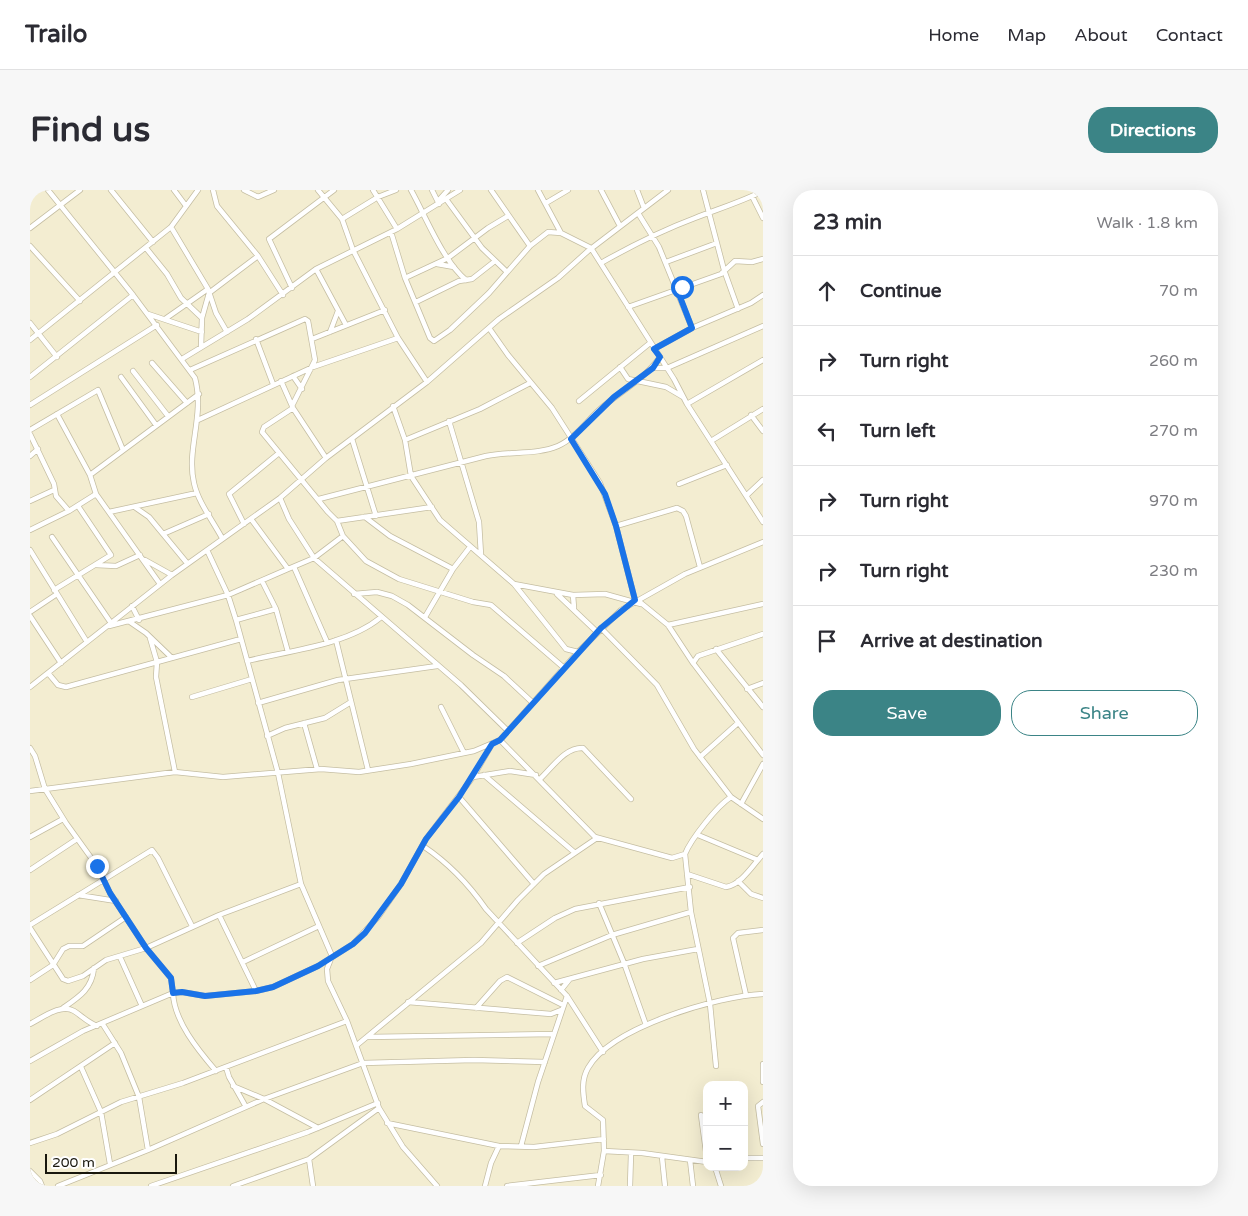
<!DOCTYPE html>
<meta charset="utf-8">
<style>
:root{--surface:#fff;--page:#f7f7f7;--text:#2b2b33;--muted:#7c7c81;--line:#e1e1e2;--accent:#3b8486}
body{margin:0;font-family:"Varela Round",sans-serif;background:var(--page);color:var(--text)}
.controls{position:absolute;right:15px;bottom:15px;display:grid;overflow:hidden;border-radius:10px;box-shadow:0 5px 20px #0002}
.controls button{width:45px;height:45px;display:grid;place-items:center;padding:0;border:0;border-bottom:1px solid var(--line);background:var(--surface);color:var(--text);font:25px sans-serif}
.scale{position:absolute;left:15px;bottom:12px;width:132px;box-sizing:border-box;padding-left:5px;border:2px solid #19170d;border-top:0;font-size:14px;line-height:18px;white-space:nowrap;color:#19170d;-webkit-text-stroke:4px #fff;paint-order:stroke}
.stop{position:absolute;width:15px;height:15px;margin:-11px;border:4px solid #1a73e8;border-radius:50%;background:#fff}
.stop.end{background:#1a73e8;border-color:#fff;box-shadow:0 1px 5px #0008}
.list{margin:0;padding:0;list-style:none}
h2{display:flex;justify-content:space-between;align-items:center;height:65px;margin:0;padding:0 20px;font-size:21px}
h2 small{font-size:16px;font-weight:400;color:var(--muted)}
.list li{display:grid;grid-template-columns:32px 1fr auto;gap:15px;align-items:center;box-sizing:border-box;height:70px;padding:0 20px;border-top:1px solid var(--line)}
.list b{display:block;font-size:19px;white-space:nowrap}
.list em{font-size:16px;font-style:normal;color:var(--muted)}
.actions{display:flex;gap:10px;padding:15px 20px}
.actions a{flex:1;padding:11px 0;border:1px solid var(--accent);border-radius:20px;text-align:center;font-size:18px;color:var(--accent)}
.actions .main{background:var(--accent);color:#fff}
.icon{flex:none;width:28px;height:28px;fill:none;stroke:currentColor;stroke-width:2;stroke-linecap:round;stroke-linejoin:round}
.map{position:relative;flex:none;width:733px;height:996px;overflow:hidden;border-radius:20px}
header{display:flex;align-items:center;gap:30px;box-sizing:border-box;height:70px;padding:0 25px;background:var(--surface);border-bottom:1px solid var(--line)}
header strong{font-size:24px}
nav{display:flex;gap:28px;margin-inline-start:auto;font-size:18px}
.intro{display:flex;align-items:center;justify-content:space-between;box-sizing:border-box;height:120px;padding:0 30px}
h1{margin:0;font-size:35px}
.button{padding:12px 22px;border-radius:20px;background:var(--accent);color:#fff;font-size:18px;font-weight:700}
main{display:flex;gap:30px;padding:0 30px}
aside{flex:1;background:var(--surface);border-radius:20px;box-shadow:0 5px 20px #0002}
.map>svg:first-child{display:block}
</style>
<header>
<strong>Trailo</strong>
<nav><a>Home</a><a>Map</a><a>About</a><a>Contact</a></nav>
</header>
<div class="intro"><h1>Find us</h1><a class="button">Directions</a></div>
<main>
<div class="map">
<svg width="733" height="996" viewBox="0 0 733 996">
<rect width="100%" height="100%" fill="#f3edd1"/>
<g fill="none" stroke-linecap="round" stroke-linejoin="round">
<defs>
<path id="street" d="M18 0 103 105
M81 0 123 52
M144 0 156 16
M183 0 187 16 228 66 253 105
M214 0 228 7 244 0
M288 0 312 29 323 60 368 148 397 192
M343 0 367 39
M381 0C396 27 413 71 436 90
M402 0 409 14
M461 0 500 56
M508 0 531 43
M571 0 590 36
M607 0 614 18
M673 0 694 80 708 119
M722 6 733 28
M416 9 452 58 477 82
M408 11 418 0
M516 13 538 0
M608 23 629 57 662 138
M312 29 348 7 366 0
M141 37 178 99 186 123 197 142
M0 38 50 0
M361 42 375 88 400 148 404 151 420 140 459 103 500 56 518 42 531 43 561 58 644 189 657 214 733 332
M0 56 50 111
M116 58 137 84 151 108 172 128
M636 72 687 53
M571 73C601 56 633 40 665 28 688 19 711 12 733 1
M407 74 424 77
M286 79 316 135
M375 88 418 68 458 38 478 26
M262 98 239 49 304 0
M386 112 429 91 442 89 465 71
M598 117 691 84 705 71 722 72 733 69
M118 124 172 142
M135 129 178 99
M0 133 27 167
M459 138 478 165 522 218 570 293 586 336 605 410
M300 142 308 121
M226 149 243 194
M282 149 355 120
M0 150 141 37 168 0
M171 157 172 128 179 103 228 66
M624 159 662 138 721 113 733 105
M152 169 218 129 286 79 367 39 430 0
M122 173 157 213
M590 177 598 189 636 197 653 207
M623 178H637L733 136
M160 180 275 129 278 131 285 170 262 216
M103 181 138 226
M263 186 272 199
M0 187 103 105 165 188C175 226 156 259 164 293 168 312 183 331 192 348
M91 187 126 235
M251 191 263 218 296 268
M549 211 620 153
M657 214 733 170
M0 215 127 135
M363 216 375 250 381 286 410 330 484 394 543 405 575 404 611 414
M27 224 60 285 66 304 130 394
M721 225 733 241
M168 230 283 177 368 148
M419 231 449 332 451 365
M0 240 68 200 93 260
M0 244 24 294 26 306 39 321 66 304
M322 249 346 326
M375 250 450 219 500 193
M681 251 733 219
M0 266 8 259
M60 285 169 204
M649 294 697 275
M717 305 733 290
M250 308 259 329 284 368 431 495 478 541
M289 309 456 266C480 261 507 265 528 256 544 249 556 232 569 220 588 203 615 189 630 167
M0 311 24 300
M106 318 119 327 157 373
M79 322 167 303
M335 327 360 346 423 379
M221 329 258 379 284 368 313 346 307 331 298 322 232 242 234 237 263 218
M307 331 402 317
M214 334 199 304 249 263
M586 336 647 318 653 321 656 326 670 377
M0 340 39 321
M133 344 179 324
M313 346 336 371 369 389 443 412 461 415 533 477
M22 347 81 433
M0 360 57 452
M177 360 198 405 206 430 248 583 271 694 302 766 297 779 298 791 317 831 349 918 373 957 407 996
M115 370 142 385
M66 375 86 376 110 365
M264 377 297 452
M232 391 246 419 258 462
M484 394 536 459 548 462
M24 400 81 365 48 316
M324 404 347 402 362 406 378 415 443 465 474 486 503 513
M527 404 567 442
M543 405 544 418
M611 413 638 435 663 473 733 565
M102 416 109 430
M0 422 27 404
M0 426 31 473
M395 427 423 379 440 357
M206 430 246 419
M100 432 116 443 142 468
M638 435 733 414
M79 436 198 405 258 379
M571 438 627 495 664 559 701 607 733 629
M120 448 127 472 126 487 145 582
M306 450 338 580
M686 459 733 517
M217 471C258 461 317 455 350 428
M663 473 668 466 733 444
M18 483 28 495 36 497 211 449
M0 497 142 385 250 308 296 268 397 192 469 129 528 88 558 61 638 0
M717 499 733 493
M162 507 222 489
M228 513 308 490 407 476
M411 517 434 563
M274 533 287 579
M237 546 255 538 295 528 321 512
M470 550 565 647 642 668 655 664
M0 558 5 566 15 599 36 633 67 676 80 703 116 758 76 770 53 786 38 791 33 789 0 738
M670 567 708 533
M454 585 544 662
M443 587 462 554
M510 589C522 578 535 557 553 558L601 609
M0 601 145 582 193 587 291 579 329 582 381 574 444 561 470 550 548 462 591 420 655 384 733 352
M429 607 504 694
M711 614 733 574
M668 645 728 670
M0 647 33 629
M393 656C417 672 440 696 456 719L537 806 573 862
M0 680 47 649
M657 684 696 697C711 695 723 675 733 664
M708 691 721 704 733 708
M271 694 189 725 116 758 141 788 143 803 152 802 175 806 226 801 243 797 288 776 323 754 348 727 371 694 396 649 443 587 480 581 506 585
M48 705 86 711
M569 713 594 773 616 835
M189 725 226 801
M0 735 122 660 128 668 162 736
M487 753 525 728 545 719 660 697
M90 767 112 816
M213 772 289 736
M508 776 582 745 661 722
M0 790 23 775 33 759 39 756H53L96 727
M524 793 613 769 668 759
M531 800 539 790
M716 805 703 748 708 743 733 740
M378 812 521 824 531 820
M33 818C49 807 62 799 64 778
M446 818 470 791 477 787 533 815
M72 833 91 863 109 907 118 960
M0 834C12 828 31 813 44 821 52 826 57 832 67 836
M337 847 523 844
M327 855 451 753 488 710 514 684 567 648
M0 871 53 841 143 803C144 831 168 860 186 881
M733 874V892
M686 876 680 814 661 722 655 664C661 649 687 616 701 607
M51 877 71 922 80 974
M196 877 199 887 216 917
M203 896 234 909 288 938
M0 910 85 853
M733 912 728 916 733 954
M671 925 677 969
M357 933 469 956 504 957 574 949
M0 953 27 944 91 912 153 893 317 831
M491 956 508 892 537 806
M574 961 573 930 555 916C553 903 551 890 558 878 581 837 688 806 733 804
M632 967 635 996
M714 968H733
M279 969 283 996
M660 970 663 996
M685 977 691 996
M0 981 10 991 12 996
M28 996 118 960 234 909 333 873 444 870 515 872
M121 996 278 942 348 913
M203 996 279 969 349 918
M455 996 461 973 469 956
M477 996 571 985
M568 996 574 961 612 963 677 972
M600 996 601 964"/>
</defs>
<use href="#street" stroke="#c5bea3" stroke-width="6"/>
<use href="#street" stroke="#fff" stroke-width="4.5"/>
</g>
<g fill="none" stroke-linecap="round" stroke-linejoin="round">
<path stroke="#1a73e8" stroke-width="6" d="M67 676 80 703 116 758 141 788 143 803 152 802 175 806 226 801 243 797 288 776 323 754 335 743 371 694 396 649 429 607 462 554 470 550 571 438 605 410 586 336 575 304 541 249 584 207 623 178 630 167 624 159 662 138 647 99 652 97"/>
</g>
</svg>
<div class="controls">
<button>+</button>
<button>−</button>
</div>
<div class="scale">200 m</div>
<div class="stop" style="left:652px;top:97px"></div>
<div class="stop end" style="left:67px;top:676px"></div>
</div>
<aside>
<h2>23 min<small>Walk · 1.8 km</small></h2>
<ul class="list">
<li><svg class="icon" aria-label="ahead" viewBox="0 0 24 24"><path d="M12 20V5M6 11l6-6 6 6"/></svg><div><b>Continue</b></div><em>70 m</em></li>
<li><svg class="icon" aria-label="right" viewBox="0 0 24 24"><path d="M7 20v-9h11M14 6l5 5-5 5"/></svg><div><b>Turn right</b></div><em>260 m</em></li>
<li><svg class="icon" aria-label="left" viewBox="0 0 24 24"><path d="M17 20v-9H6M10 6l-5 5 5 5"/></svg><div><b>Turn left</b></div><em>270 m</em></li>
<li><svg class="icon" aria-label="right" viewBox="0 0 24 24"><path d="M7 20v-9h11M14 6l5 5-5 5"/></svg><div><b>Turn right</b></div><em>970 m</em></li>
<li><svg class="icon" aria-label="right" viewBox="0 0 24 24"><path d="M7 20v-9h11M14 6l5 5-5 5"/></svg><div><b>Turn right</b></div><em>230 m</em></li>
<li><svg class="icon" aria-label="arrive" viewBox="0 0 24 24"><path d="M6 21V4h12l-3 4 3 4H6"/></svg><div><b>Arrive at destination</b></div></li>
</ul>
<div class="actions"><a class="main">Save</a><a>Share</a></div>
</aside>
</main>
